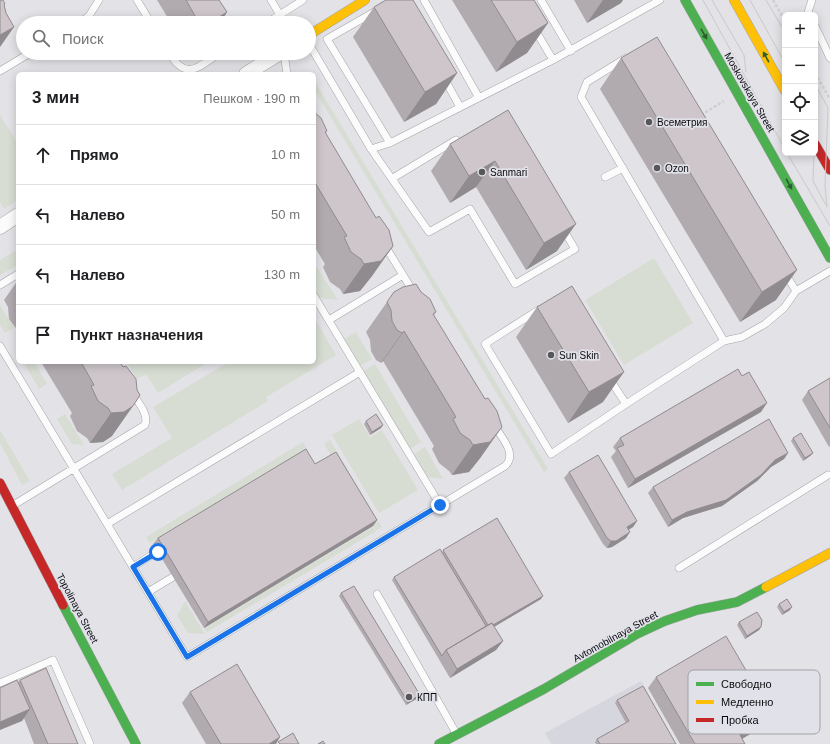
<!DOCTYPE html>
<html lang="ru">
<meta charset="utf-8">
<style>
:root{--surface:#fff;--page:#f2f2f2;--text:#202124;--muted:#757577;--line:#e0e0e0}
body{margin:0;font-family:Arial,sans-serif;background:var(--page);color:var(--text)}
.controls{position:absolute;right:12px;top:12px;display:grid;overflow:hidden;border-radius:6px;box-shadow:0 2px 10px #0003}
.controls button{width:36px;height:36px;display:grid;place-items:center;padding:0;border:0;border-bottom:1px solid var(--line);background:var(--surface);color:var(--text);font:20px sans-serif}
.stop{position:absolute;width:12px;height:12px;margin:-9px;border:3px solid #1a73e8;border-radius:50%;background:#fff}
.stop.end{background:#1a73e8;border-color:#fff;box-shadow:0 1px 4px #0008}
.list{margin:0;padding:0;list-style:none}
h2{display:flex;justify-content:space-between;align-items:center;height:52px;margin:0;padding:0 16px;font-size:17px}
h2 small{font-size:13px;font-weight:400;color:var(--muted)}
.list li{display:grid;grid-template-columns:26px 1fr auto;gap:12px;align-items:center;box-sizing:border-box;height:60px;padding:0 16px;border-top:1px solid var(--line)}
.list b{display:block;font-size:15px;white-space:nowrap}
.list em{font-size:13px;font-style:normal;color:var(--muted)}
.icon{flex:none;width:22px;height:22px;fill:none;stroke:currentColor;stroke-width:2;stroke-linecap:round;stroke-linejoin:round}
.map{position:relative;flex:none;width:830px;height:744px;overflow:hidden}
.search{position:absolute;background:var(--surface);box-shadow:0 2px 10px #0003;left:16px;top:16px;width:300px;height:44px;display:flex;align-items:center;gap:10px;box-sizing:border-box;padding:0 14px;border-radius:22px;color:var(--muted);font-size:15px}
.panel{position:absolute;background:var(--surface);box-shadow:0 2px 10px #0003;left:16px;top:72px;width:300px;height:292px;border-radius:6px}
.map>svg:first-child{display:block}
</style>
<div class="map">
<svg width="830" height="744" viewBox="0 0 830 744">
<rect width="100%" height="100%" fill="#e3e3e7"/>
<path fill="#d6d6df" d="M641 681 676 744H551L545 733Z"/>
<path fill="#d7ddd3" d="M314 80 548 469 544 472 314 89Z
M0 115 18 144V200L4 209 0 202Z
M18 249V265L0 275V260Z
M654 258 693 323 624 365 585 300Z
M317 267 338 300 319 298 314 290V269Z
M0 305 14 328 5 333 0 325Z
M315 319 336 355 266 397 268 401 122 490 112 474 172 438 153 407 229 362H314Z
M356 332 372 359 360 366 344 339Z
M30 362H34L47 384 39 389 25 365Z
M126 362H208L158 393 146 374 137 379Z
M375 364 421 442 410 449 363 371Z
M65 414 84 445 72 444 57 419Z
M359 419 370 437 382 430 418 490 379 513 332 435Z
M0 430 30 481 22 485 0 443Z
M330 440 382 527 376 530 324 444Z
M303 442 307 449 150 543 146 537Z
M425 447 443 479 428 477 414 454Z
M373 527 376 531 207 632 204 628Z
M185 601 205 634 188 633 177 616Z"/>
<g fill="none" stroke-linecap="round" stroke-linejoin="round">
<defs>
<path id="lane" d="M137 0 151 23
M271 0 280 15
M424 0 479 98
M541 0 571 51
M376 11 327 39 390 143
M810 15 808 12 812 0
M79 23 89 16 99 0
M267 23 303 0
M815 26 830 58
M534 28 553 60
M309 44 371 149 429 232 470 209 515 284 575 249 563 229
M169 53C187 82 198 67 220 53
M284 53 287 74
M626 58 587 82 581 97 724 341 742 337 765 324 784 308 796 291 830 271
M0 71 30 53
M444 78 460 107
M371 149 390 143 553 60 660 0
M605 177 623 168
M393 178 456 140
M384 244 414 293
M785 273 796 291
M0 285 18 274
M314 296 440 505
M540 309 485 344 551 454 626 404
M329 320 403 275
M0 346 187 657 505 466C518 454 501 437 494 425
M609 378 626 404 724 341
M12 506 145 425C149 414 138 402 132 393
M107 524 360 372
M133 567 158 551
M679 568 828 475
M148 592 173 577
M377 594 456 733
M0 683 53 660 90 744"/>
<path id="street" d="M246 74 280 53
M0 227 18 215"/>
<path id="fast" d="M685 0 830 258
M63 605 136 744
M439 744 544 689 637 634 665 621 697 610 737 602 766 587"/>
<path id="slow" d="M734 0 785 91
M309 35 365 0
M766 587 830 553"/>
<path id="jam" d="M815 144 830 170
M0 483 63 605"/>
</defs>
<use href="#lane" stroke="#a5a5a9" stroke-width="8"/>
<use href="#street" stroke="#a5a5a9" stroke-width="15"/>
<use href="#fast" stroke="#a5a5a9" stroke-width="10"/>
<use href="#slow" stroke="#a5a5a9" stroke-width="10"/>
<use href="#jam" stroke="#a5a5a9" stroke-width="10"/>
<path stroke="#cfcfd1" stroke-width="2.5" stroke-dasharray="3 2" stroke-linecap="butt" d="M773 0 785 21
M787 13 788 15
M815 73 830 99
M701 115 724 101"/>
<use href="#lane" stroke="#fbfbfb" stroke-width="7"/>
<use href="#street" stroke="#fbfbfb" stroke-width="14"/>
<use href="#fast" stroke="#4caf50" stroke-width="9"/>
<use href="#slow" stroke="#ffc107" stroke-width="9"/>
<use href="#jam" stroke="#c62828" stroke-width="9"/>
<path stroke="#c9c9c9" stroke-width="1" d="M703 0 785 149
M712 0 744 55 746 72
M750 0 785 63
M766 0 785 32
M815 84 828 108 825 186 827 207
M787 153 830 226
M814 153 813 181 826 205"/>
</g>
<path fill="#b1aaaf" d="M157 0H219L227 12 220 23H171Z
M452 0H534L548 23 527 53 496 72Z
M574 0H623L621 3 587 23Z
M374 7 457 73 436 104 404 122 353 37Z
M621 58 776 300 740 322 600 89Z
M508 110 557 251 526 270 476 187 450 203 431 171 450 144Z
M314 112 325 134 393 246 372 276 360 291 343 294 340 289 330 282 323 267 325 264 314 246Z
M18 280V330L15 327 9 319 8 307 4 300Z
M421 292 436 312 434 315 481 457 469 472 452 475 449 471 439 463 432 449 434 446 383 361 381 363 376 360 371 351 370 340 366 332 387 302Z
M537 307 603 402 568 423 516 337Z
M41 362H120L112 436 103 442 90 443 87 438 77 431 70 416 72 413Z
M830 378V446L829 447 802 400 808 391Z
M761 412 628 488 611 457 616 451 613 447 620 438Z
M366 421 381 428 370 435 364 424Z
M793 438 813 453 810 456 803 461 791 441Z
M788 453 784 459 771 467 757 481 722 506 683 518 668 527 648 493 653 487Z
M315 464 377 520 373 526 204 628 153 544 158 538Z
M569 472 637 521 633 527 628 530 626 538 612 547 607 548 603 544 564 478Z
M443 550 541 599 494 627 503 641 496 650 450 678 392 580 394 577 442 553Z
M341 593 420 695 418 698 406 705 339 596Z
M779 604 790 610 782 615 777 607Z
M739 622 761 627 759 630 745 639 737 625Z
M656 677 764 726 742 739 745 744H680L648 688Z
M20 680 78 744H34L24 718 22 721 18 682Z
M190 692 276 744H206L182 703Z
M617 700 676 744H596L595 742 597 739 626 723 615 703Z"/>
<path fill="#908b8e" d="M603 0H623L621 3 587 23Z
M227 12 220 23H210Z
M548 23 527 53 496 72 517 42Z
M14 27 0 47V35Z
M457 73 436 104 404 122 425 92Z
M495 161 476 187 450 203 469 176Z
M576 224 557 251 526 270 544 243Z
M393 246 372 276 360 291 343 294 364 264Z
M797 270 776 300 740 322 762 292Z
M404 331 383 361 381 363 402 333Z
M624 372 603 402 568 423 589 392Z
M767 403 761 412 628 488 635 479Z
M133 406 112 436 103 442 90 443 111 413Z
M383 425 381 428 370 435 372 432Z
M502 427 481 457 469 472 452 475 473 445Z
M788 453 784 459 771 467 757 481 722 506 683 518 668 527 672 520Z
M813 453 810 456 803 461 805 458Z
M377 520 373 526 204 628 208 622Z
M637 521 633 527 623 533 627 527Z
M630 532 626 538 612 547 607 548 611 541Z
M543 596 541 599 487 631 489 628Z
M792 607 790 610 782 615 784 612Z
M761 627 759 630 745 639 747 636Z
M503 641 496 650 450 678 457 669Z
M420 695 418 698 406 705 408 702Z
M30 709 22 721 0 730V722Z
M772 715 764 726 733 744 739 733Z
M280 737 276 744H269Z"/>
<path fill="#cec6cb" stroke="#908b8e" d="M0 0H3L5 4 4 5 6 13 14 27 0 35Z
M186 0H219L227 12 210 23H199Z
M386 0H413L457 73 425 92 374 7Z
M491 0H534L548 23 517 42Z
M657 37 797 270 762 292 621 58Z
M508 110 576 224 544 243 495 161 469 176 450 144Z
M314 112 321 118 327 131 325 132 376 218 379 216 389 230 393 246 381 261 364 264 361 259 351 252 344 237 347 236 314 181Z
M416 284 421 292 430 299 436 312 433 314 485 399 488 398 497 411 502 427 490 442 473 445 470 440 460 433 453 419 456 417 404 331 402 333 397 330 392 321 391 310 387 302 394 292 403 287Z
M572 286 624 372 589 392 537 307Z
M81 362H120L123 367 126 366 136 379 137 390 140 395 133 406 124 412 111 413 108 408 98 401 91 386 94 385Z
M738 369 742 376 749 372 767 403 635 479 617 448 624 445 620 438Z
M830 378V428L808 391Z
M376 414 383 425 372 432 366 421Z
M769 419 788 453 775 460 761 475 726 500 687 512 672 520 653 487Z
M801 433 813 453 805 458 793 438Z
M306 449 315 464 336 452 377 520 208 622 158 538Z
M598 455 637 521 627 527 630 532 616 541H611L607 538 569 472Z
M497 518 543 596 493 625 492 623 488 625 443 550Z
M440 549 486 626 446 650 442 656 394 577Z
M354 586 420 695 408 702 341 593Z
M787 599 792 607 784 612 779 604Z
M757 612 762 620 761 627 747 636 739 622Z
M492 623 503 641 457 669 446 650Z
M726 636 772 715 739 733 745 744H695L656 677Z
M237 664 280 737 269 744H221L190 692Z
M46 668 78 744H48L20 680Z
M17 680 30 709 0 722V688Z
M643 686 676 744H600L597 739 629 721 617 700Z
M293 733 299 744H280L278 742Z
M323 741 325 744H318Z"/>
<defs><path id="oneway-solid" d="M-6-.8H1V-3.2L6.5 0L1 3.2V.8H-6Z"/></defs>
<g fill="#2c5d2f">
<use href="#oneway-solid" transform="translate(704 34) rotate(60)"/>
<use href="#oneway-solid" transform="translate(766 57) rotate(-119)"/>
<use href="#oneway-solid" transform="translate(789 184) rotate(61)"/>
</g>
<g fill="none" stroke-linecap="round" stroke-linejoin="round">
<path stroke="#1a73e8" stroke-width="5" d="M158 552 133 567 187 657 440 505"/>
</g>
<g fill="#57575a" stroke="#e1e1e9" stroke-width="1.5">
<circle cx="649" cy="122" r="4"/>
<circle cx="657" cy="168" r="4"/>
<circle cx="482" cy="172" r="4"/>
<circle cx="551" cy="355" r="4"/>
<circle cx="409" cy="697" r="4"/>
</g>
<g text-anchor="middle" stroke-width="3.5" stroke-linejoin="round" paint-order="stroke">
<g font-size="10" fill="#0b0b0e" stroke="#e1e1e9">
<text transform="translate(750 92) rotate(60)" y="4">Moskovskaya Street</text>
<text transform="translate(78 608) rotate(62)" y="4">Topolinaya Street</text>
<text transform="translate(615 636) rotate(-29)" y="4">Avtomobilnaya Street</text>
</g>
<g font-size="10" fill="#0b0b0e" stroke="#e1e1e9" text-anchor="start">
<text x="657" y="126">Всеметрия</text>
<text x="665" y="172">Ozon</text>
<text x="490" y="176">Sanmari</text>
<text x="559" y="359">Sun Skin</text>
<text x="417" y="701">КПП</text>
</g>
</g>
<rect x="688" y="670" width="132" height="64" rx="6" fill="#e1e1e9" stroke="#a1a1a7" stroke-width="1"/>
<rect x="696" y="682" width="18" height="4" fill="#4caf50"/>
<rect x="696" y="700" width="18" height="4" fill="#ffc107"/>
<rect x="696" y="718" width="18" height="4" fill="#c62828"/>
<g font-size="11" fill="#0b0b0e">
<text x="721" y="688">Свободно</text>
<text x="721" y="706">Медленно</text>
<text x="721" y="724">Пробка</text>
</g>
</svg>
<div class="controls">
<button>+</button>
<button>−</button>
<button><svg class="icon" aria-label="locate" viewBox="0 0 24 24"><circle cx="12" cy="12" r="6"/><path d="M12 2v4M12 18v4M2 12h4M18 12h4"/></svg></button>
<button><svg class="icon" aria-label="layers" viewBox="0 0 24 24"><path d="M12 4l9 5-9 5-9-5zM3 14l9 5 9-5"/></svg></button>
</div>
<div class="stop" style="left:158px;top:552px"></div>
<div class="stop end" style="left:440px;top:505px"></div>
<div class="search"><svg class="icon" aria-label="search" viewBox="0 0 24 24"><circle cx="10" cy="10" r="6"/><path d="M15 15l6 6"/></svg>Поиск</div>
<section class="panel">
<h2>3 мин<small>Пешком · 190 m</small></h2>
<ul class="list">
<li><svg class="icon" aria-label="ahead" viewBox="0 0 24 24"><path d="M12 20V5M6 11l6-6 6 6"/></svg><div><b>Прямо</b></div><em>10 m</em></li>
<li><svg class="icon" aria-label="left" viewBox="0 0 24 24"><path d="M17 20v-9H6M10 6l-5 5 5 5"/></svg><div><b>Налево</b></div><em>50 m</em></li>
<li><svg class="icon" aria-label="left" viewBox="0 0 24 24"><path d="M17 20v-9H6M10 6l-5 5 5 5"/></svg><div><b>Налево</b></div><em>130 m</em></li>
<li><svg class="icon" aria-label="arrive" viewBox="0 0 24 24"><path d="M6 21V4h12l-3 4 3 4H6"/></svg><div><b>Пункт назначения</b></div></li>
</ul>
</section>
</div>
